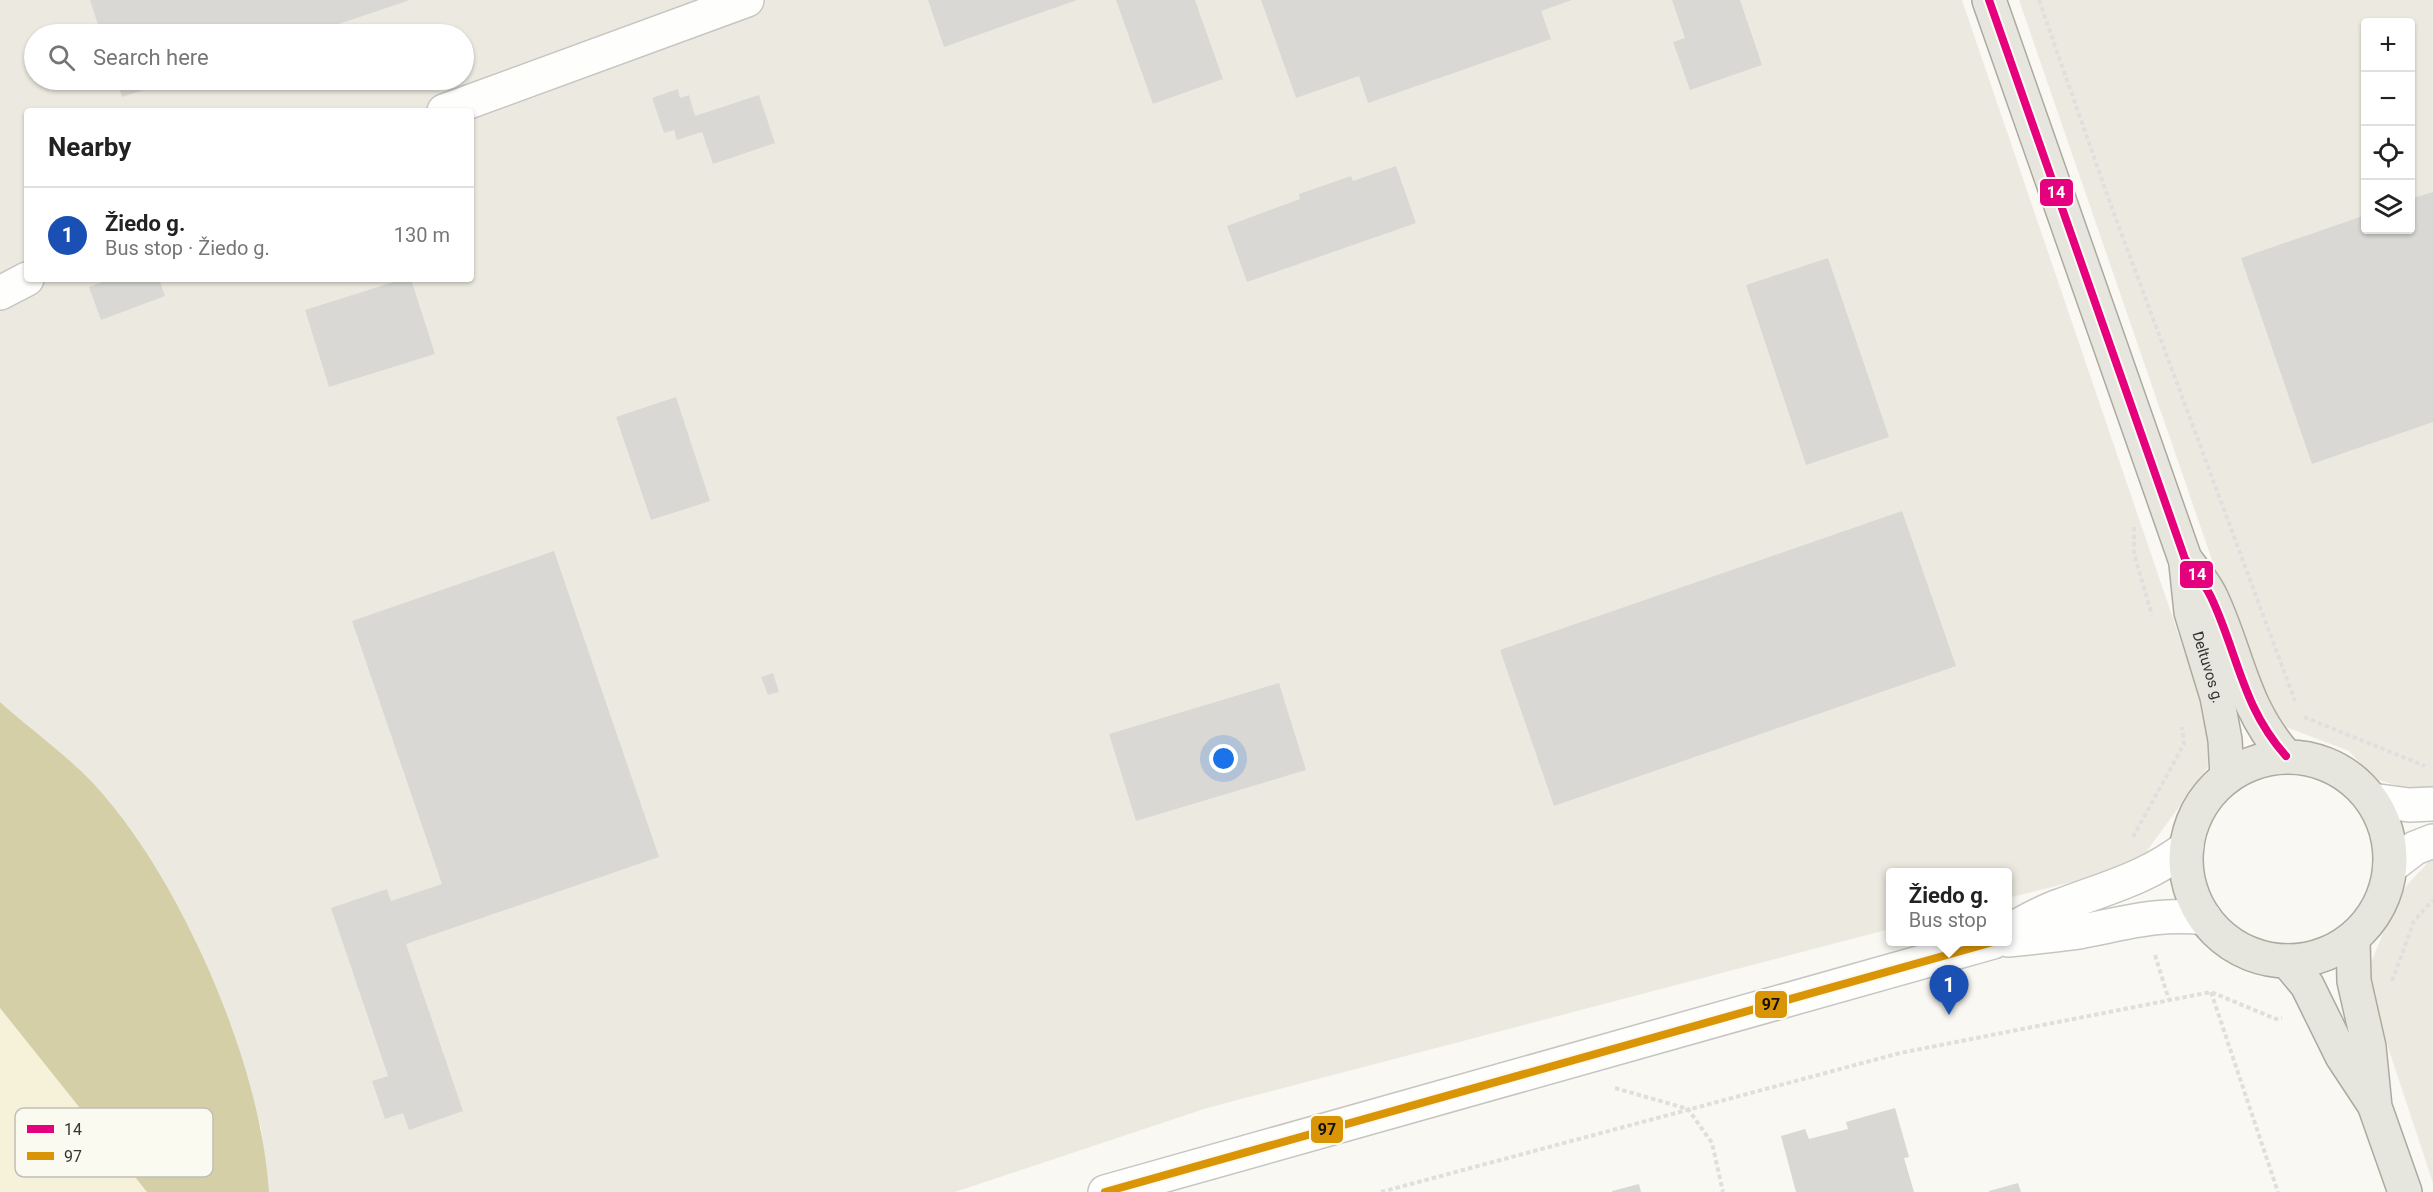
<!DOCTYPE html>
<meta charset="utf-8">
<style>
:root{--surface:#fff;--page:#f6f6f6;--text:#222;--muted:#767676;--line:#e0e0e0;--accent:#7a7975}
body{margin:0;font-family:Roboto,sans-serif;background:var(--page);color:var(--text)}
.controls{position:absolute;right:18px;top:18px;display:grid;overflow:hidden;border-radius:6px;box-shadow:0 2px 4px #0004}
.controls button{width:54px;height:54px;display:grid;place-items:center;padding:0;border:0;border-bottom:2px solid var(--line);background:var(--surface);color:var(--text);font:30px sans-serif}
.you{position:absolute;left:1224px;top:759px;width:21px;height:21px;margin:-15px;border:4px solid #fff;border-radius:50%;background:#1a73e8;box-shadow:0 0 0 9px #1a73e833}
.badge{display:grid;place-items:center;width:39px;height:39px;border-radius:50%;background:var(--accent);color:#fff;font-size:20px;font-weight:700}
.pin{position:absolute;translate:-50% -50px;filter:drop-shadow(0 2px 3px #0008)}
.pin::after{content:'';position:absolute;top:32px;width:21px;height:18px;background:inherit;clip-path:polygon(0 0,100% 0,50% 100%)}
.popup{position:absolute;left:1886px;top:868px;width:126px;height:78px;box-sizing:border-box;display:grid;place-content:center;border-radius:6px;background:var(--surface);filter:drop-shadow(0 2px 4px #0005);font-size:20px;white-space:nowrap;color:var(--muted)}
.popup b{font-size:22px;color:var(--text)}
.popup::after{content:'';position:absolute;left:50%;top:100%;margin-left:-12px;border:12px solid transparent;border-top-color:var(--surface)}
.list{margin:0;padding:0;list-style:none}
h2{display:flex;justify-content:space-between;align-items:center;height:78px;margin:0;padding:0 24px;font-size:26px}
h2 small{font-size:20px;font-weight:400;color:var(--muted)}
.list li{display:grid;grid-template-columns:39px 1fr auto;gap:18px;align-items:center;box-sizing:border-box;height:96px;padding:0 24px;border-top:2px solid var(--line)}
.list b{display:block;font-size:22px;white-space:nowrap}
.list p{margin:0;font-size:20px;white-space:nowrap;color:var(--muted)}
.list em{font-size:20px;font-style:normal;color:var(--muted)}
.icon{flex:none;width:33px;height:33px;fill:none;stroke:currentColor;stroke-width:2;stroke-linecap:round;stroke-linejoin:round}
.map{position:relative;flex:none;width:2433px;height:1192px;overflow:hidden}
.search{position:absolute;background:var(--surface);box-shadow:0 2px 4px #0004;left:24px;top:24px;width:450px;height:66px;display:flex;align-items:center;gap:15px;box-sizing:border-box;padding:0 21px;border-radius:33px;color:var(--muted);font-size:22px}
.panel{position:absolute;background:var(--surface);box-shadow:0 2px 4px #0004;left:24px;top:108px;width:450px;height:174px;border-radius:6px}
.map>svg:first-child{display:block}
</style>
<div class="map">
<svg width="2433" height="1192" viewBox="0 0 2433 1192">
<rect width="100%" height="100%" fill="#f9f8f3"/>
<path fill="#eceae0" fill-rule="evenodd" d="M0 0H1962L2207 718 2208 767 2136 866 2008 898V872H1890V929L1207 1108 955 1192H269L261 1128 233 1030 193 935 143 849 93 783 0 702ZM34 34H464V80H34ZM27 111H471V279H27Z
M2019 0H2433V788L2416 791 2375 779 2349 751 2278 724 2243 650ZM2366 22H2410V230H2366Z
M2433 857V1183L2365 978 2385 928 2406 886Z"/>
<path fill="#f6f2d9" d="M0 1008 147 1192H0Z"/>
<path fill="#d4cfa7" d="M0 702C30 729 65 754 93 783 181 878 261 1063 269 1192H147L0 1008Z"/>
<path fill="#d9d8d4" d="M90 0H410L309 34H101Z
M928 0H1077L944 47Z
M1116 0H1195L1223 79 1153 104Z
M1261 0H1572L1541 11 1551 39 1368 103 1359 76 1296 98Z
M1672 0H1740L1762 65 1690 90 1673 42 1685 38Z
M117 80H174L122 97Z
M678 89 680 98 689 95 695 116 759 95 775 143 713 164 702 132 677 140 674 130 664 133 652 98Z
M1396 166 1416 223 1247 282 1227 226 1300 199 1299 194 1351 176 1353 181Z
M2433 192V422L2312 464 2241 258 2366 215V230H2410V199Z
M1828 258 1889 437 1806 465 1746 285Z
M110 279H159L165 296 101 320 89 287Z
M403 279H411L435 354 329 387 305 310Z
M676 397 710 501 651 520 616 417Z
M1902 511 1956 666 1554 806 1500 650Z
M554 551 659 857 406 944 463 1111 409 1130 403 1113 385 1119 372 1081 388 1076 331 908 387 889 391 901 442 884 352 621Z
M773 673 779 692 768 695 761 677Z
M1279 683 1306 770 1136 821 1109 734Z
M1895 1108 1909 1157 1904 1158 1914 1192H1796L1781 1136 1805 1129 1809 1139 1848 1129 1846 1122Z
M2018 1183 2021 1192H1989V1191Z
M1639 1184 1641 1192H1612V1191Z"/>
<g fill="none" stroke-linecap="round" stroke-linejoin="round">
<defs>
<path id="minor" d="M444 111 747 0
M0 293 27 279"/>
<path id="tertiary" d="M2372 800 2409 805 2433 804
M2390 867 2415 848 2433 841
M2008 931C2025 922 2043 911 2062 905 2109 887 2147 878 2187 847
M2008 940C2029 938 2051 936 2072 933 2120 925 2156 912 2205 918
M1105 1192 1993 942"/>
<g id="primary">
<path d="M1989 0 2185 559C2194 571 2205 584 2211 597 2238 654 2242 707 2286 756"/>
<path id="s1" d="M2186 564 2191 612 2217 697 2225 740 2227 777"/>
<circle cx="2288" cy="859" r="102"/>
<path d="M2353 939 2354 981 2369 1047 2375 1107 2405 1192"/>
<path d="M2287 961 2307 985 2342 1056 2373 1103"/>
</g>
</defs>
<use href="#minor" stroke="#c6c5c2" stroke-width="36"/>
<use href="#tertiary" stroke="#c6c5c2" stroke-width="36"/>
<use href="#primary" stroke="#adaa9d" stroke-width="36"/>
<path stroke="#e0dfde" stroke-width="4" stroke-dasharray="4.5 3" stroke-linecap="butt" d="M2039 0 2109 200 2295 701
M2134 527V554L2152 615
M2304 717 2425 766
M2133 837 2184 744 2182 727
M2155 955 2169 1000
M2392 981 2414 921 2433 900
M2211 992 2278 1192
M1615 1088 1688 1109 1712 1143 1723 1192
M1381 1192 1900 1053 2211 992 2276 1019 2282 1018"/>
<use href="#minor" stroke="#fefefd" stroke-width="33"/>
<use href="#tertiary" stroke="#fefefd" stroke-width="33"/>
<use href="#primary" stroke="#e6e6df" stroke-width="33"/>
<defs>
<path id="bus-1" d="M1989 0 2185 559C2194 571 2205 584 2211 597 2238 654 2242 707 2286 756"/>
<path id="bus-2" d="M1105 1192 1993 942"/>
</defs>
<use href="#bus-1" stroke="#fbfaf1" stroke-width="12"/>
<use href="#bus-2" stroke="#fbfaf1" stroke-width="12"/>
<use href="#bus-1" stroke="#e5007d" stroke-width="8"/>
<use href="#bus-2" stroke="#da9507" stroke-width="8"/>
</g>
<g text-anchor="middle" stroke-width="4.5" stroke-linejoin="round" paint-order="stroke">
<g font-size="15" fill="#353431" stroke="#fbfaf1">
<text dy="5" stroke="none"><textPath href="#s1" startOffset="106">Deltuvos g.</textPath></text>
</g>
</g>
<rect x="15" y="1108" width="198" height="69" rx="9" fill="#fbfaf1" stroke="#c0bfb7" stroke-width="1.5"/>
<rect x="27" y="1125" width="27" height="8" fill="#e5007d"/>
<rect x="27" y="1152" width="27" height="8" fill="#da9507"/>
<g font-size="16" fill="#353431">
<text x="64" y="1135">14</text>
<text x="64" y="1162">97</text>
</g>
<g stroke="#fbfaf1" stroke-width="2">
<rect x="2039" y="178" width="35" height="29" rx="6" fill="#e5007d"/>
<rect x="2179" y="560" width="35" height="29" rx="6" fill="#e5007d"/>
<rect x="1754" y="990" width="34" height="29" rx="6" fill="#da9507"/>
<rect x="1310" y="1115" width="34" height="29" rx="6" fill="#da9507"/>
</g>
<g font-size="16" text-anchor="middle" font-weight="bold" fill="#fff">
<text x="2056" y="198">14</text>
<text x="2197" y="580">14</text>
</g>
<g font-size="16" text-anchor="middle" font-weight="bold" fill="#111">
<text x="1771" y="1010">97</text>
<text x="1327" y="1135">97</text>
</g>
</svg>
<div class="controls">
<button>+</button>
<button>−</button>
<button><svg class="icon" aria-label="locate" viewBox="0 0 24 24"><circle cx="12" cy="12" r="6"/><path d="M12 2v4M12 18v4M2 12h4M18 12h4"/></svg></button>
<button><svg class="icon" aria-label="layers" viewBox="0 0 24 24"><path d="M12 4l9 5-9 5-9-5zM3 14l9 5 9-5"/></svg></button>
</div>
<div class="you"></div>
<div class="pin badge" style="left:1949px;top:1015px;background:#1a4fb4">1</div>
<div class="popup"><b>Žiedo g.</b>Bus stop</div>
<div class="search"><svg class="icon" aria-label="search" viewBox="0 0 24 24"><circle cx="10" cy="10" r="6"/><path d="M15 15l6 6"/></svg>Search here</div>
<section class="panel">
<h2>Nearby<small></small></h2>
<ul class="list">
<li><span class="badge" style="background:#1a4fb4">1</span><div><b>Žiedo g.</b><p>Bus stop · Žiedo g.</p></div><em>130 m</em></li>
</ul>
</section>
</div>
